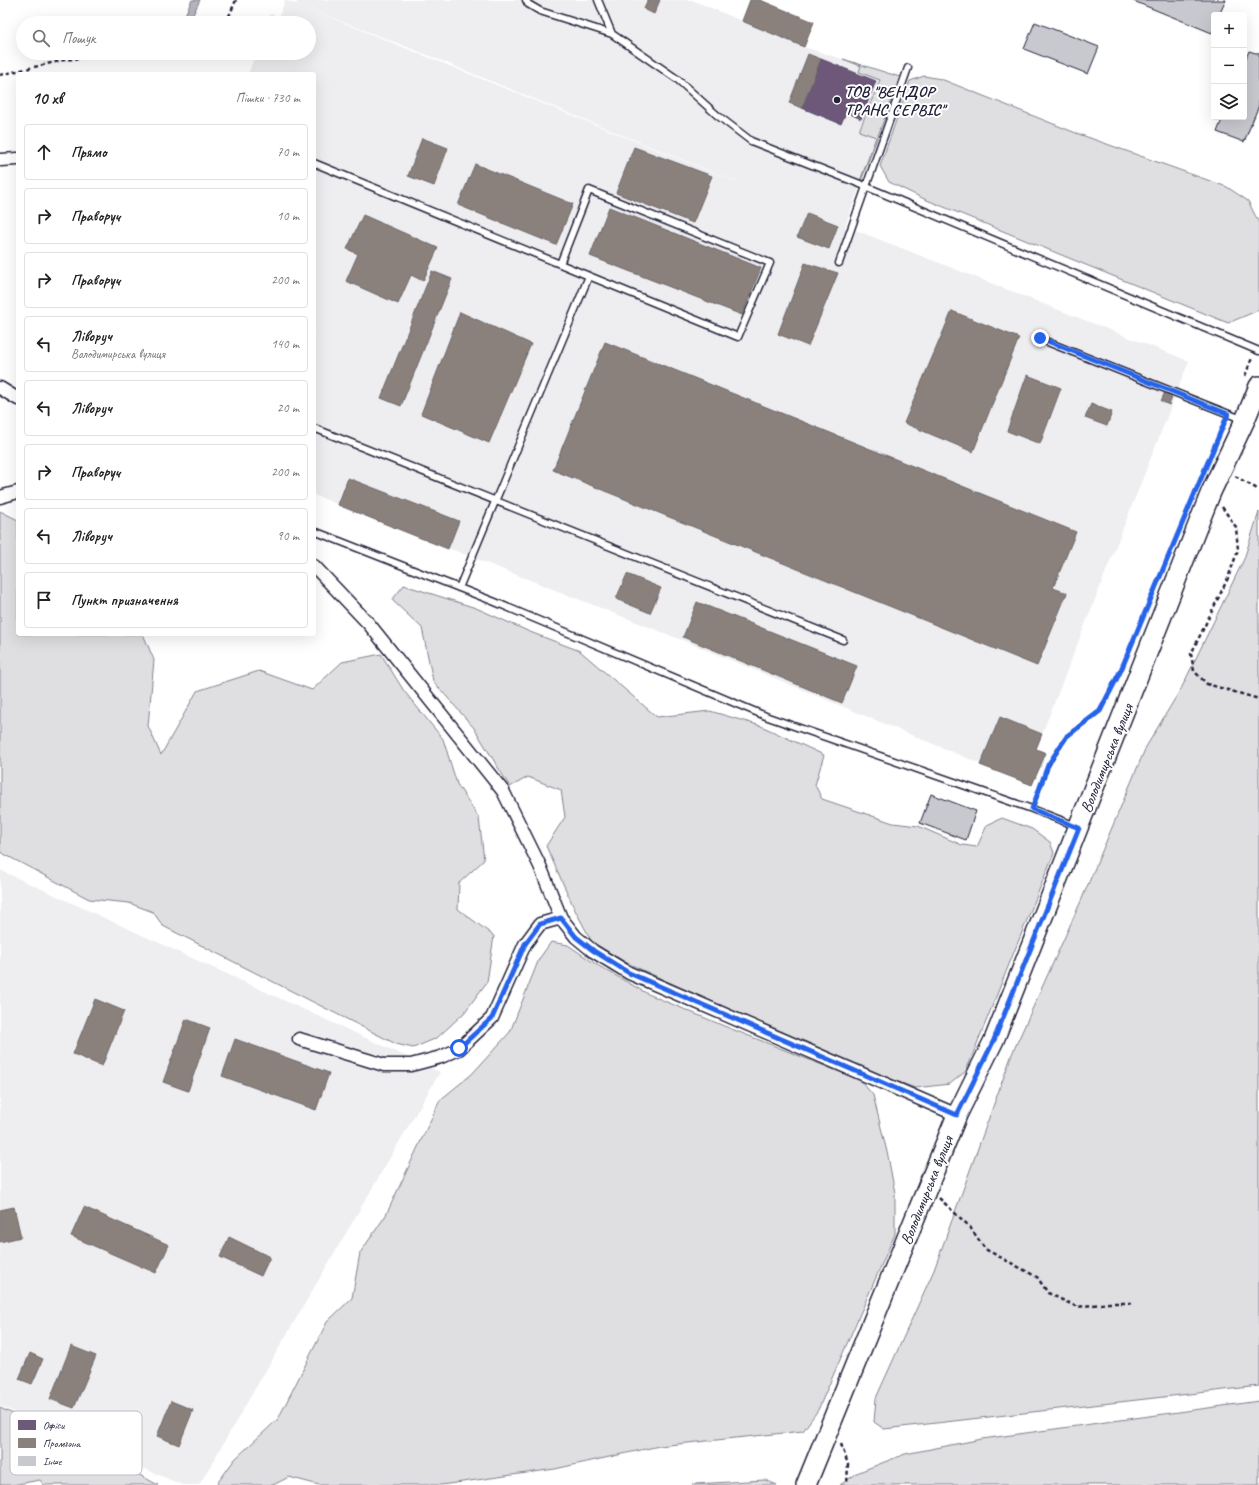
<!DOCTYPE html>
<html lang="uk">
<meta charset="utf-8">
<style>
:root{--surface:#fff;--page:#f2f2f2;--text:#222;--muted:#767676;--line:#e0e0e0}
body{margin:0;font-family:Caveat,sans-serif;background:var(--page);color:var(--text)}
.controls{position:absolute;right:12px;top:12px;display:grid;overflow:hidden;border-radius:4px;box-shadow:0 4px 16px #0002}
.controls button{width:36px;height:36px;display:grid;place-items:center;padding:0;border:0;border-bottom:1px solid var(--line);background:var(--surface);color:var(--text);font:20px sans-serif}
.stop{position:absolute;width:12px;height:12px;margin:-9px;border:3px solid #2563eb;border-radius:50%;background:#fff}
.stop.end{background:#2563eb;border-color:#fff;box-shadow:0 1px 4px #0008}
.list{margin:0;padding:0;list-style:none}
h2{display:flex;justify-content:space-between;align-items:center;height:52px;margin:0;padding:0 16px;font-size:17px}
h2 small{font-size:13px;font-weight:400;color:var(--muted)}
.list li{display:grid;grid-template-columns:26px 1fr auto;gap:12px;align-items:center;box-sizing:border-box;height:56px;margin:0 8px 8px;padding:0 8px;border:1px solid var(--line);border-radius:4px}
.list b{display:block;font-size:15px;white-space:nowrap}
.list p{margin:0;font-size:13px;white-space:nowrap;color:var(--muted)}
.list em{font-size:13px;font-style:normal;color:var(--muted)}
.icon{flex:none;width:22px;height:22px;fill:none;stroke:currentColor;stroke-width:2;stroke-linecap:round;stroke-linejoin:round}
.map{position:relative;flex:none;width:1259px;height:1485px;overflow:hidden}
.search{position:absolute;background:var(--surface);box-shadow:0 4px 16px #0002;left:16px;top:16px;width:300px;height:44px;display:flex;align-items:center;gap:10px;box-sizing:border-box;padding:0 14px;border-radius:22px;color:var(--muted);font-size:15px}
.panel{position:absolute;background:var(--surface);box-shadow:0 4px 16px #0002;left:16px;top:72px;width:300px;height:564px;border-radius:4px}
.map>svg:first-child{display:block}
</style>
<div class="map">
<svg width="1259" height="1485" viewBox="0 0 1259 1485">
<rect width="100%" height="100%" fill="#fff"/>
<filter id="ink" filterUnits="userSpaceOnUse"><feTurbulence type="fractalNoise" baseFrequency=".025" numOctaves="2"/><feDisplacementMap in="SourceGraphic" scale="8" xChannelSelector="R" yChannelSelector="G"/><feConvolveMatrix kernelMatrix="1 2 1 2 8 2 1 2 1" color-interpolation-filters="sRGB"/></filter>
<g filter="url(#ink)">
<path fill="#eeeef1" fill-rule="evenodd" d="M285 0 296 4 298 0H692L804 47 900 77 845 226 1189 361 1036 749 1046 753 1032 785 682 640 314 495V74H248L256 53H309V23H267L270 14 279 16ZM297 4 420 52 737 182H736Z
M0 870 440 1072 199 1485H182L0 1406Z"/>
<path fill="#dfdfe2" stroke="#80808e" d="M843 59 900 77 861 181H860L876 137 859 131 880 80 859 72 861 66Z
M924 76 941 79 1076 133 1227 187 1248 201 1259 223V310L1228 323 922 198 889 182 880 166 910 81Z
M0 511 18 520V634H143L154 660 148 726 161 755 197 691 259 671 312 690 342 662 381 654 404 691 443 739 457 784 479 818 484 860 459 883 458 909 494 936 487 982 464 1013 437 1038 413 1048 396 1044 163 926 153 912 129 903 89 899 0 852Z
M1259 512V1386L884 1429 874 1422 876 1398 934 1270 1012 1054 1081 901 1146 747 1182 687 1244 559Z
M404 585 476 608 530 632 580 651 657 717 710 711 761 726 824 755 815 785 822 799 893 823 918 826 962 845 977 847 987 825 1002 818 1032 829 1050 842 1054 853 966 1071 950 1084 915 1088 868 1071 858 1065 697 995 625 962 592 942 575 910 546 846 565 817 561 790 528 777 510 787 474 728 433 681 422 628 392 600Z
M551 942 568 945 597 965 648 994 724 1026 860 1080 873 1095 888 1156 895 1193V1234L818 1410 803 1431 659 1446 555 1469 441 1485H319L289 1477 273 1485H216L235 1459 278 1419 327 1322 352 1298 360 1253 386 1215 440 1100 472 1074 510 1032 539 959Z
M1259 1401V1485H840L859 1472 905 1454 982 1439Z
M0 1408 22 1418 72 1438 158 1485H44L40 1480 12 1485H0Z
M765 1480 777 1485H692L695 1484Z"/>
<path fill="#b4b4bc" stroke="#7a7a88" d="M192 0H200L189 23H181Z"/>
<path fill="#6d597a" stroke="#564867" d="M821 59 876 81 861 119 846 112 841 124 802 108Z"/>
<path fill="#8a817c" stroke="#6b6468" d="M648 0H660L654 14 644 9Z
M750 0H760L814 22 804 47 742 21Z
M808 54 821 59 802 108 789 103Z
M422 138 448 148 434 186 408 176Z
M634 147 712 176 693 223 616 193Z
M475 164 573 204 556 245 458 205Z
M609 207 761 268 742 315 590 256Z
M807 213 838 225 829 249 797 237Z
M363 215 438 248 423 281 411 275 398 304 346 281 358 254 347 249Z
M805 263 838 273 808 346 778 334Z
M432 271 452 279 401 406 381 398Z
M952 311 1019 338 973 452 904 423Z
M460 312 531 344 489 443 421 414Z
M605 342 1076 532 1053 588 1067 593 1037 666 553 470Z
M1027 375 1061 388 1040 444 1007 431Z
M1165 392 1173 395 1169 405 1161 401Z
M1091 404 1112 412 1107 426 1085 418Z
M348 478 459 521 448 549 338 505Z
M627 574 661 588 650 613 616 599Z
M697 602 857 666 842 703 683 637Z
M1000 717 1042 734 1036 749 1046 753 1032 785 980 765Z
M95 999 124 1011 102 1066 73 1054Z
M186 1019 210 1028 188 1091 163 1082Z
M235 1039 329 1073 316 1110 222 1076Z
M14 1207 21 1237 0 1242V1210Z
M84 1207 169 1245 156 1273 71 1236Z
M229 1237 270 1257 261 1276 220 1257Z
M71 1346 96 1356 74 1408 50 1399Z
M30 1353 43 1359 32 1384 19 1379Z
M171 1401 193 1410 179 1445 157 1436Z"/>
<path fill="#c8c8cf" stroke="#22223b" d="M1131 0H1226L1219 15H1214V28L1212 33Z
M1035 22 1099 47 1088 74 1024 49Z
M1249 51 1259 54V105L1244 142 1217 132 1223 117H1244V63Z
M931 794 976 811 966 840 920 823Z"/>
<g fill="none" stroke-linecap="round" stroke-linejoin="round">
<defs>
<path id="lane" d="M526 0 528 4 540 11 612 34 677 79 717 115 751 141 860 184 1259 351
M598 0 612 34
M314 163 560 264 589 190 770 263 738 337 589 276 459 588
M839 263 908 68
M560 264 589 276
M1040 339 1244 420
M314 428 843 640
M314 531 495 602 768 717 1032 809 1076 826"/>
<path id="street" d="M0 160 18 159
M0 388 18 399
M0 497 18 492
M314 566 369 624 503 791 540 866 561 918 576 937 593 951 629 973 957 1115
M299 1039 384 1065H411L441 1057 459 1049 492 1018 525 944 540 924 561 918"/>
<path id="primary" d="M806 1485 957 1115 994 1040 1211 492 1245 420 1259 386"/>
</defs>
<use href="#lane" stroke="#22223b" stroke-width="9"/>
<use href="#street" stroke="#22223b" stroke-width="15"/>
<use href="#primary" stroke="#22223b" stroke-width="22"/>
<path stroke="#22223b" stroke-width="2.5" stroke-dasharray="4 3" stroke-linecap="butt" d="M226 23 236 0
M0 75 64 60 123 53
M1245 376 1252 358
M1235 476 1259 490
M1222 507 1236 527 1238 550 1228 578 1191 654 1194 671 1207 684 1259 699
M1036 799 1049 765 1067 736 1100 711 1120 671
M939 1198 970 1227 985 1249 1037 1277 1048 1293 1077 1307 1109 1303H1134
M841 1444 848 1464 847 1485"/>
<use href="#lane" stroke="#fff" stroke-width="6"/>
<use href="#street" stroke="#fff" stroke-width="12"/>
<use href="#primary" stroke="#fff" stroke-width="19"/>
</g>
</g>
<g fill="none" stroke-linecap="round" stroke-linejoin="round" filter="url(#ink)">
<path stroke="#2563eb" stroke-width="5" d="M459 1048 492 1018 525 944 540 924 561 918 576 937 594 951 629 973 957 1115 994 1040 1079 828 1032 809 1048 765 1067 736 1100 711 1121 670 1228 414 1040 338"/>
</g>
<circle fill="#22223b" stroke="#fff" stroke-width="1.5" cx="837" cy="100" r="4"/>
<g text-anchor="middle" stroke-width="4" stroke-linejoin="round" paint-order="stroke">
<g font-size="16" font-weight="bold" fill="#22223b" stroke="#fff" text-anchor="start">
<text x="845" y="97">ТОВ "ВЕНДОР<tspan x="845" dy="18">ТРАНС СЕРВІС"</tspan></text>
</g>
<g font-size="16" fill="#22223b" stroke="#fff">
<text transform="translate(1106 758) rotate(-68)" y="6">Володимирська вулиця</text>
<text transform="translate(926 1190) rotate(-68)" y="6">Володимирська вулиця</text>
</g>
</g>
<rect x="10" y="1411" width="132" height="64" rx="6" fill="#fff" stroke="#bdbdc4" stroke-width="1"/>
<rect x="18" y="1420" width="18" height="10" fill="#6d597a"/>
<rect x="18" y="1438" width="18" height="10" fill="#8a817c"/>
<rect x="18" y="1456" width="18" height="10" fill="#c8c8cf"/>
<g font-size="11" fill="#22223b">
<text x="43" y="1429">Офіси</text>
<text x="43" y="1447">Промзона</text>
<text x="43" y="1465">Інше</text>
</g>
</svg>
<div class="controls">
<button>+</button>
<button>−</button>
<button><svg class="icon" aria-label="layers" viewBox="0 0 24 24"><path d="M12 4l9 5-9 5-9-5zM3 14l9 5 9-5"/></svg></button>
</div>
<div class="stop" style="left:459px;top:1048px"></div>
<div class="stop end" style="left:1040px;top:338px"></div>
<div class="search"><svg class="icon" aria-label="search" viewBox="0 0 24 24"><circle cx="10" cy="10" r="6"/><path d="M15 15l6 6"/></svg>Пошук</div>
<section class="panel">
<h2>10 хв<small>Пішки · 730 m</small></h2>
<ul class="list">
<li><svg class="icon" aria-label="ahead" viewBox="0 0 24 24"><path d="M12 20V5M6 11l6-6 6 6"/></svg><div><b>Прямо</b></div><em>70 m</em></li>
<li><svg class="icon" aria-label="right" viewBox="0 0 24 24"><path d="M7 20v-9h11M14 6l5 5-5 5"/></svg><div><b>Праворуч</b></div><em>10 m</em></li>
<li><svg class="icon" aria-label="right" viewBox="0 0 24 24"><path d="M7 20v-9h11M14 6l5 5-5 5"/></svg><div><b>Праворуч</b></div><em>200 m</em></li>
<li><svg class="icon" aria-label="left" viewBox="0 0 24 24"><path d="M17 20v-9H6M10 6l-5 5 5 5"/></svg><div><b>Ліворуч</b><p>Володимирська вулиця</p></div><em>140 m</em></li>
<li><svg class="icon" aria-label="left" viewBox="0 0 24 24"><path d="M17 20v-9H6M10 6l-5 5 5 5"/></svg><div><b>Ліворуч</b></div><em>20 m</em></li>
<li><svg class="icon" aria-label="right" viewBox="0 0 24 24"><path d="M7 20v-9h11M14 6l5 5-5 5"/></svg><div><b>Праворуч</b></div><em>200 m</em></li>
<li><svg class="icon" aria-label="left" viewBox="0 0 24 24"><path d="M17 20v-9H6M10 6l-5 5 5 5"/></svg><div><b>Ліворуч</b></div><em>90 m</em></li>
<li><svg class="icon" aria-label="arrive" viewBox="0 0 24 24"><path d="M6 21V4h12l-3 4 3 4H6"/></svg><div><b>Пункт призначення</b></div></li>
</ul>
</section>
</div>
